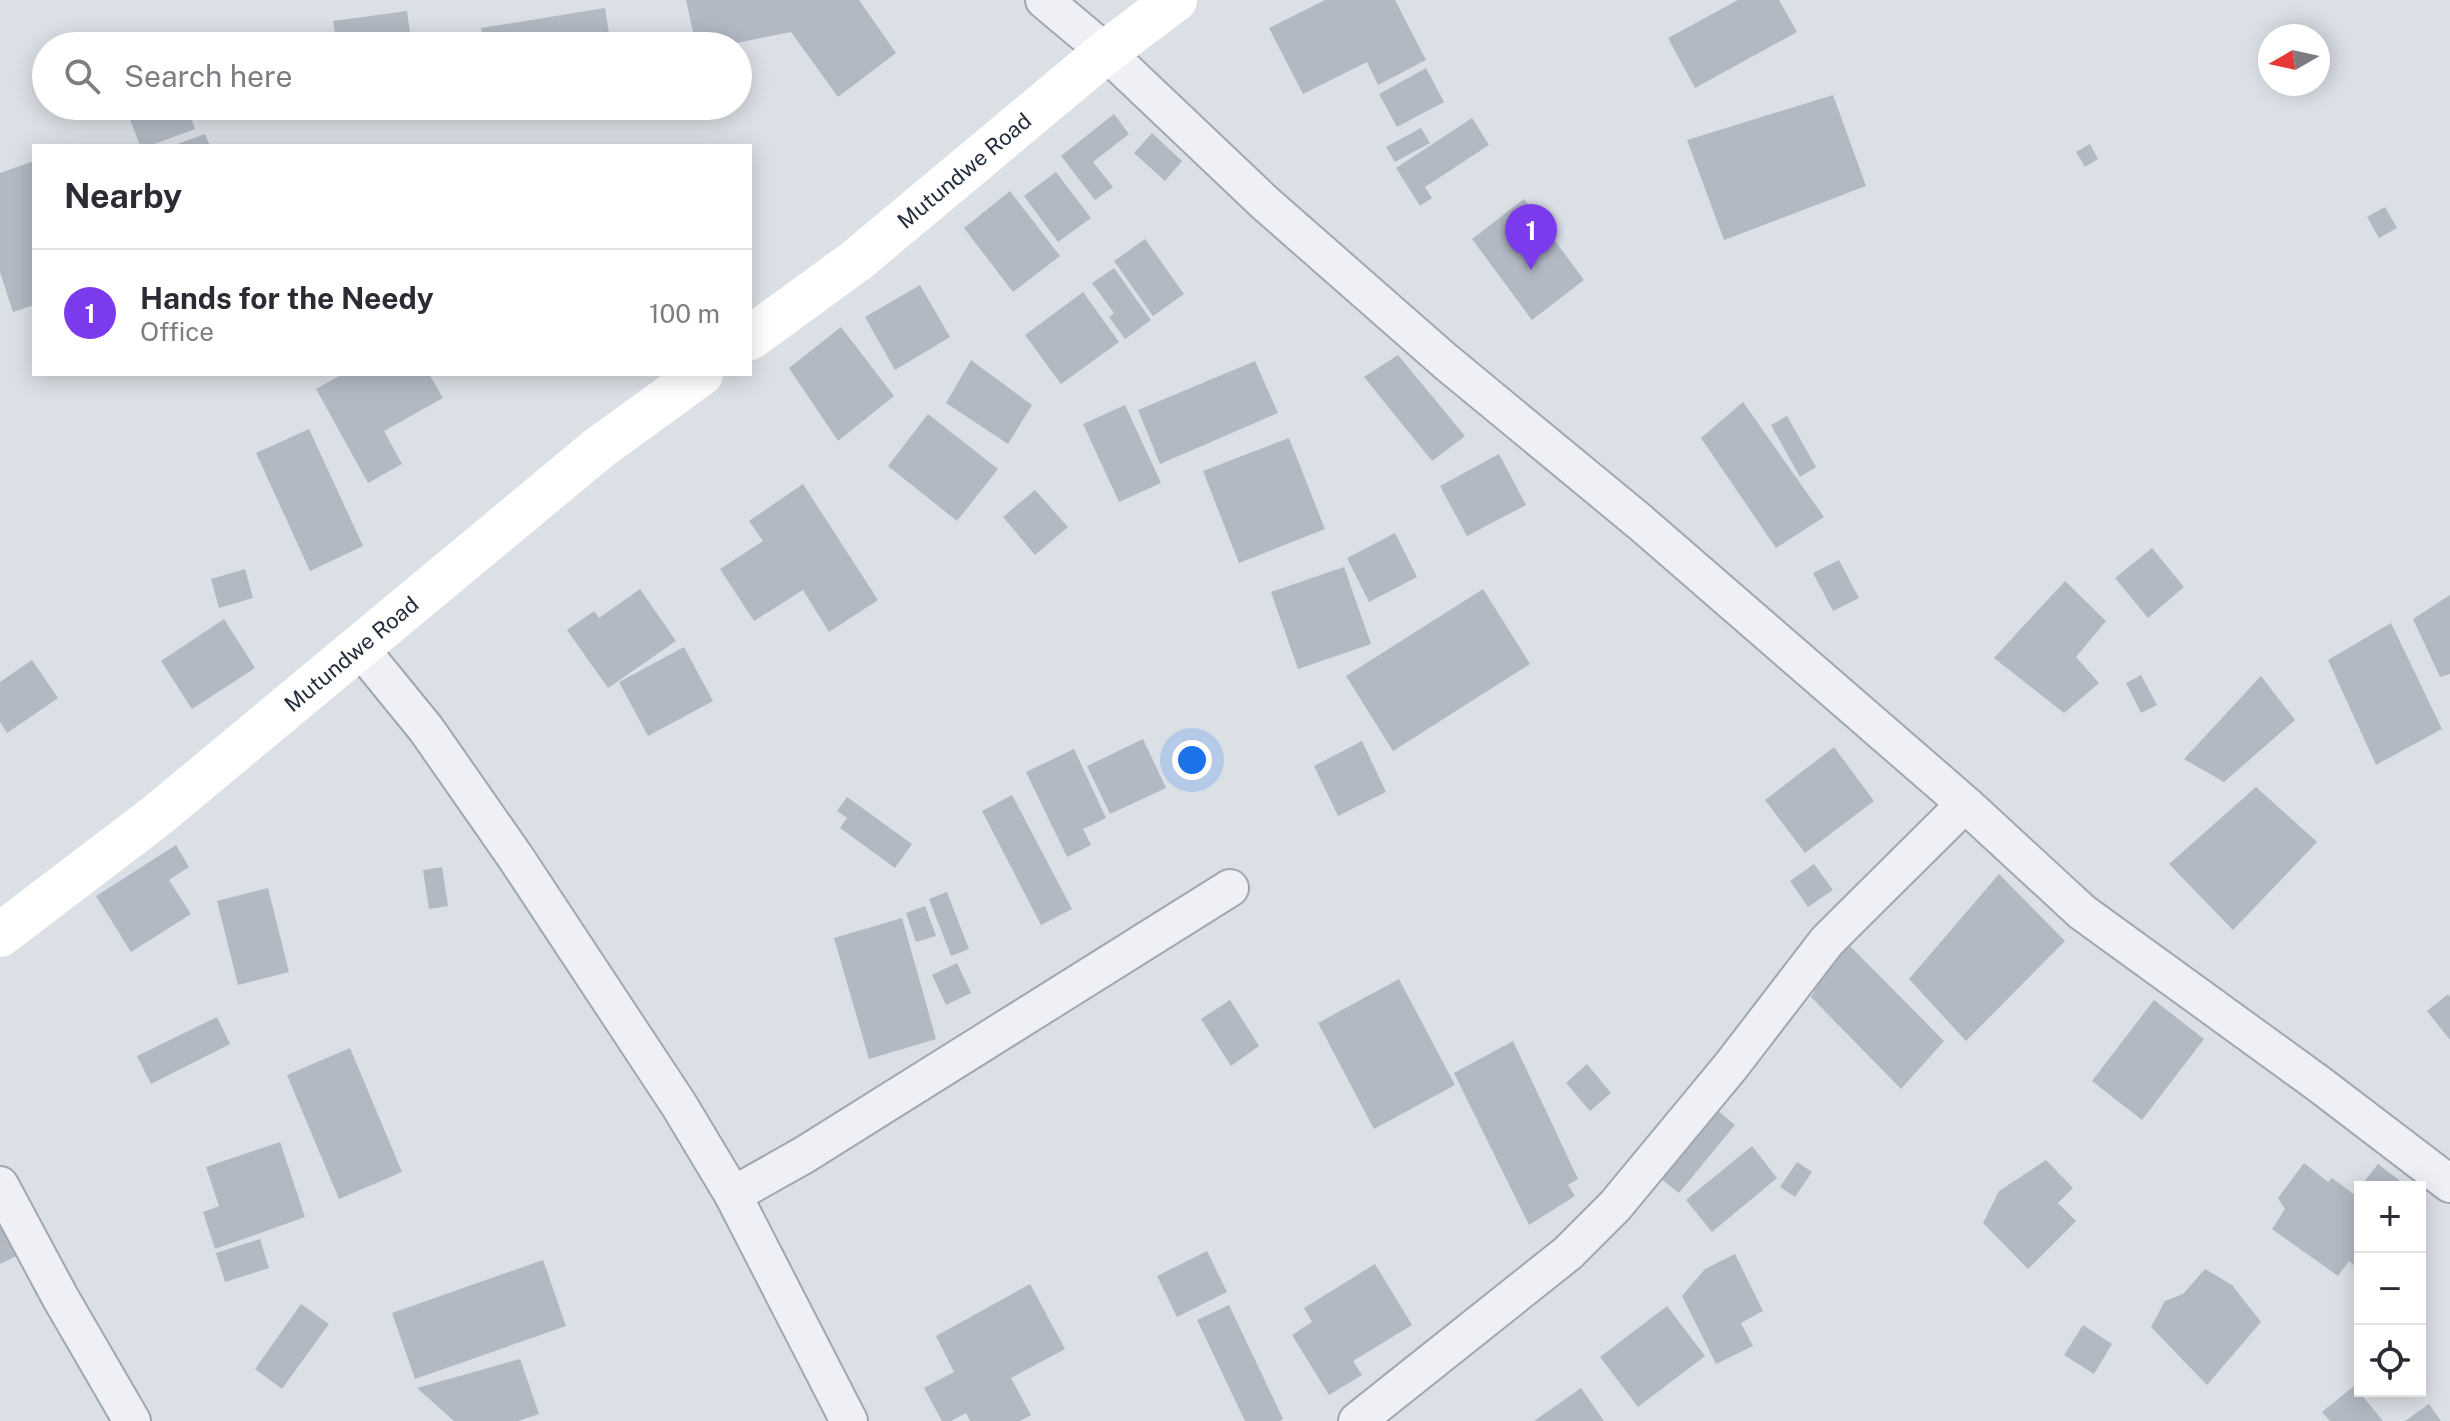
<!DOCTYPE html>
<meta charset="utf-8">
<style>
:root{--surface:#fff;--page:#f7f7f7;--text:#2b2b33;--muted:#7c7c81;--line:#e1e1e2;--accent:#7c3aed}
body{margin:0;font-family:"Public Sans",sans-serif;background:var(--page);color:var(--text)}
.controls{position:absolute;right:24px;bottom:24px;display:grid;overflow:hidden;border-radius:0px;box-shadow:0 4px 20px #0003}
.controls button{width:72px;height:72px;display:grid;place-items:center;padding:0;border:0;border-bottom:2px solid var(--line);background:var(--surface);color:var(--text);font:40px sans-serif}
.compass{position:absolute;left:2258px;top:24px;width:72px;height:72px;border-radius:50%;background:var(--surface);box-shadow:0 4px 20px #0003;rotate:261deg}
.you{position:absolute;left:1192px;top:760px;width:28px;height:28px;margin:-20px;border:6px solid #fff;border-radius:50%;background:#1a73e8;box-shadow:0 0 0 12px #1a73e833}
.badge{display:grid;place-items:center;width:52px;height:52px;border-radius:50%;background:var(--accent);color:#fff;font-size:26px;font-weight:700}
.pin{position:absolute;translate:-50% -66px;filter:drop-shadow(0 2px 4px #0008)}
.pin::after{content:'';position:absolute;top:42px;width:28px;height:24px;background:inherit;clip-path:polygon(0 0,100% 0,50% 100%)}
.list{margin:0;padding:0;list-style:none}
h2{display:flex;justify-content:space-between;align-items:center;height:104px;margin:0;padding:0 32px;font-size:34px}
h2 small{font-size:26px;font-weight:400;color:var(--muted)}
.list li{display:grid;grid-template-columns:52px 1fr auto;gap:24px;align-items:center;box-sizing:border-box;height:128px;padding:0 32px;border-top:2px solid var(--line)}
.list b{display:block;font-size:30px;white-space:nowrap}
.list p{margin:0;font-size:26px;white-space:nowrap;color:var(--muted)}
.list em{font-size:26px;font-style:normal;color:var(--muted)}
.icon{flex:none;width:44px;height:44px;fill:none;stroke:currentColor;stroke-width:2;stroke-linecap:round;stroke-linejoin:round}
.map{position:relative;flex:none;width:2450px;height:1421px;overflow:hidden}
.search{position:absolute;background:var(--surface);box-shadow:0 4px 20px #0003;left:32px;top:32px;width:720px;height:88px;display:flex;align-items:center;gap:20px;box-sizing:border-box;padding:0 28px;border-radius:44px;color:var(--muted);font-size:30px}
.panel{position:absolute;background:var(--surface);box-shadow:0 4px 20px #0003;left:32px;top:144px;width:720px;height:232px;border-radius:0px}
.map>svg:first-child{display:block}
</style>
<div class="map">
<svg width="2450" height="1421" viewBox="0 0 2450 1421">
<rect width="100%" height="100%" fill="#dbe0e6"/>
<path fill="#b2b9c3" d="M686 0H859L896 53 838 97 791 32 721 46H696Z
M1325 0H1395L1426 60 1378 85 1367 62 1303 94 1269 28Z
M1738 0H1779L1797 32 1695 88 1668 38Z
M605 8 611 46H484L481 28Z
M407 11 412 46H337L333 21Z
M1426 68 1444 102 1397 127 1379 94Z
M1833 95 1866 186 1724 240 1687 140Z
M125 106H187L195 129 149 146H140Z
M1114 114 1129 134 1093 162 1113 187 1095 200 1061 156Z
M1472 118 1489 145 1425 187 1432 198 1420 206 1396 168Z
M1421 128 1430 143 1395 162 1386 147Z
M1152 133 1182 161 1165 181 1134 153Z
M205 134 210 146H172Z
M2090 144 2098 159 2085 167 2076 152Z
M34 161V305L13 312 0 272V173Z
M1056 172 1091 218 1058 242 1024 196Z
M1010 191 1060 256 1013 292 964 228Z
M1524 199 1584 280 1532 320 1472 239Z
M2385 207 2397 228 2379 238 2367 217Z
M1145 239 1184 294 1153 316 1114 261Z
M1114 268 1151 320 1125 339 1109 317 1114 313 1092 283Z
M920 285 950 337 895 370 865 317Z
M1083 292 1119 342 1061 384 1025 335Z
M841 327 894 396 838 441 789 368Z
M1398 355 1465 436 1432 461 1364 377Z
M971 360 1032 405 1008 444 946 403Z
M1255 361 1278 413 1160 464 1138 410Z
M343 374H429L443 398 384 431 402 464 368 483 316 389Z
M1743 402 1824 517 1776 548 1701 438Z
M1125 405 1161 483 1119 502 1083 424Z
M928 414 998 469 957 521 888 466Z
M1787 416 1816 467 1800 477 1771 425Z
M309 429 363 546 310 571 256 453Z
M1289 438 1325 529 1239 563 1203 471Z
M1499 454 1526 505 1467 536 1440 486Z
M803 484 878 600 829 632 803 590 754 621 720 569 763 541 749 521Z
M1035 490 1068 527 1035 555 1003 517Z
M1395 533 1417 577 1369 602 1347 558Z
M2152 548 2184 587 2148 618 2115 578Z
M1839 560 1859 598 1833 611 1813 573Z
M1344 567 1371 644 1298 669 1271 592Z
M245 569 253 598 219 608 211 579Z
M2065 581 2106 621 2076 657 2099 683 2064 713 1994 658Z
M640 589 676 641 608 688 567 630 594 611 599 618Z
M1483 589 1530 664 1393 751 1346 676Z
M2450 595V674L2440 677 2413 619Z
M224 619 255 668 192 709 161 661Z
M2391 623 2442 729 2376 765 2328 660Z
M684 647 713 701 648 736 619 682Z
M32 660 58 698 7 733 0 722V682Z
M2141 675 2157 705 2141 713 2126 683Z
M2261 676 2295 720 2224 782 2184 759Z
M1143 739 1166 788 1110 814 1087 766Z
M1362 741 1386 792 1338 816 1314 766Z
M1834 747 1874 801 1805 853 1765 800Z
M1074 749 1106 818 1083 829 1091 845 1067 857 1026 772Z
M2256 787 2317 842 2233 930 2169 864Z
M1012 795 1072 909 1041 925 982 811Z
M847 797 912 844 895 868 840 828 847 818 837 811Z
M176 845 189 867 169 880 191 914 131 952 96 896Z
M1814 864 1833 890 1808 907 1790 881Z
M442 867 448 906 429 909 423 870Z
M1999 874 2065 941 1966 1041 1909 979Z
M268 888 289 972 238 985 217 901Z
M947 892 969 949 951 956 929 899Z
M925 906 936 936 916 942 906 913Z
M902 918 936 1039 869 1059 834 938Z
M1844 940 1944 1041 1901 1089 1811 997Z
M957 963 971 993 946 1005 932 975Z
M1399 979 1455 1085 1374 1129 1318 1023Z
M2448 994 2450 997V1040L2427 1011Z
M1230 1000 1259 1046 1231 1066 1201 1019Z
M2154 1000 2204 1039 2142 1120 2092 1081Z
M217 1017 230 1044 151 1084 137 1056Z
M1513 1041 1578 1179 1568 1185 1575 1196 1529 1225 1454 1073Z
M350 1048 402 1172 339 1199 287 1075Z
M1587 1064 1611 1093 1590 1111 1566 1083Z
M1711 1105 1735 1125 1679 1193 1655 1174Z
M280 1142 305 1217 215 1249 203 1212 219 1206 206 1167Z
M1752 1146 1777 1178 1712 1232 1686 1200Z
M2046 1160 2073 1188 2058 1203 2076 1221 2028 1269 1983 1223 1999 1191Z
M1797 1162 1812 1172 1795 1197 1780 1187Z
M2304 1163 2328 1182 2332 1178 2355 1195 2360 1188V1262L2356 1267 2349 1261 2338 1276 2272 1229 2285 1209 2278 1198Z
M2378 1164 2408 1187H2360Z
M0 1194 25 1252 0 1264Z
M260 1239 269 1268 225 1282 216 1253Z
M1207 1251 1227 1292 1177 1317 1157 1276Z
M1735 1254 1763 1311 1741 1323 1753 1346 1716 1364 1682 1296 1705 1269Z
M543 1260 566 1326 415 1379 392 1313Z
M1375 1264 1412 1325 1353 1361 1362 1375 1329 1395 1292 1335 1312 1322 1304 1308Z
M2205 1269 2232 1285 2261 1322 2207 1385 2151 1327 2165 1301 2183 1294Z
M1030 1284 1065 1349 1011 1378 1031 1415 1020 1421H970L966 1413 951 1421H942L924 1388 954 1372 936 1336Z
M301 1304 329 1324 282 1389 255 1369Z
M1229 1305 1283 1419 1280 1421H1245L1197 1320Z
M1667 1306 1705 1356 1638 1407 1600 1357Z
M2083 1325 2112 1344 2094 1374 2064 1355Z
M520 1359 539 1414 518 1421H454L417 1388Z
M2354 1386 2383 1421H2330L2322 1412Z
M1581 1388 1604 1421H1534Z
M2429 1404 2441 1421H2405Z"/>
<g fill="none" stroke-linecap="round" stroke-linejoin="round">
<defs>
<path id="minor" d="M1044 0 1106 52 1265 203 1445 361 1640 522 1965 804 2082 912 2319 1084 2450 1184
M360 648 426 729 516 858 679 1105 733 1195 849 1421
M0 1185 60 1297 132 1421
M733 1195 804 1155 1230 888
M1357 1421 1568 1253 1615 1206 1731 1066 1827 941 1965 804"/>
</defs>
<use href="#minor" stroke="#a1a7b0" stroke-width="40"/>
<use href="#minor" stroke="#eef0f5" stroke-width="36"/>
<g stroke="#fff" stroke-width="44">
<path id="s1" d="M750 338 857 260 1106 52 1175 0"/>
<path id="s2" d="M0 935 155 817 599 448 701 374"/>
</g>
</g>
<g text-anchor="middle" stroke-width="7" stroke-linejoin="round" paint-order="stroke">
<g font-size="22" fill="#252e3d" stroke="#eaeff4">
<text dy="8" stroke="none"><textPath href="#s1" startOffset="272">Mutundwe Road</textPath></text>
<text dy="8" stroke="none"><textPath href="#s2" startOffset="450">Mutundwe Road</textPath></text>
</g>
</g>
</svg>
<div class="controls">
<button>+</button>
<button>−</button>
<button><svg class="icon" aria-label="locate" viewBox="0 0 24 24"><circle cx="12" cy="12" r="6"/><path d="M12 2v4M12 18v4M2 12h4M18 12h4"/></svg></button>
</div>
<svg class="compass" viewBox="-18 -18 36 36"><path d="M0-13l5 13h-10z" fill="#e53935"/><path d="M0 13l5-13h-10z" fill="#7c7c81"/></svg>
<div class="you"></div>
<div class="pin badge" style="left:1531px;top:270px">1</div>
<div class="search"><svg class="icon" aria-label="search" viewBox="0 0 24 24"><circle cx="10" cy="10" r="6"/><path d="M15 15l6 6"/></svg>Search here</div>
<section class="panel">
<h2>Nearby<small></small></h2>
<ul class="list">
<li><span class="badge">1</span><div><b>Hands for the Needy</b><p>Office</p></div><em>100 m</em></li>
</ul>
</section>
</div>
